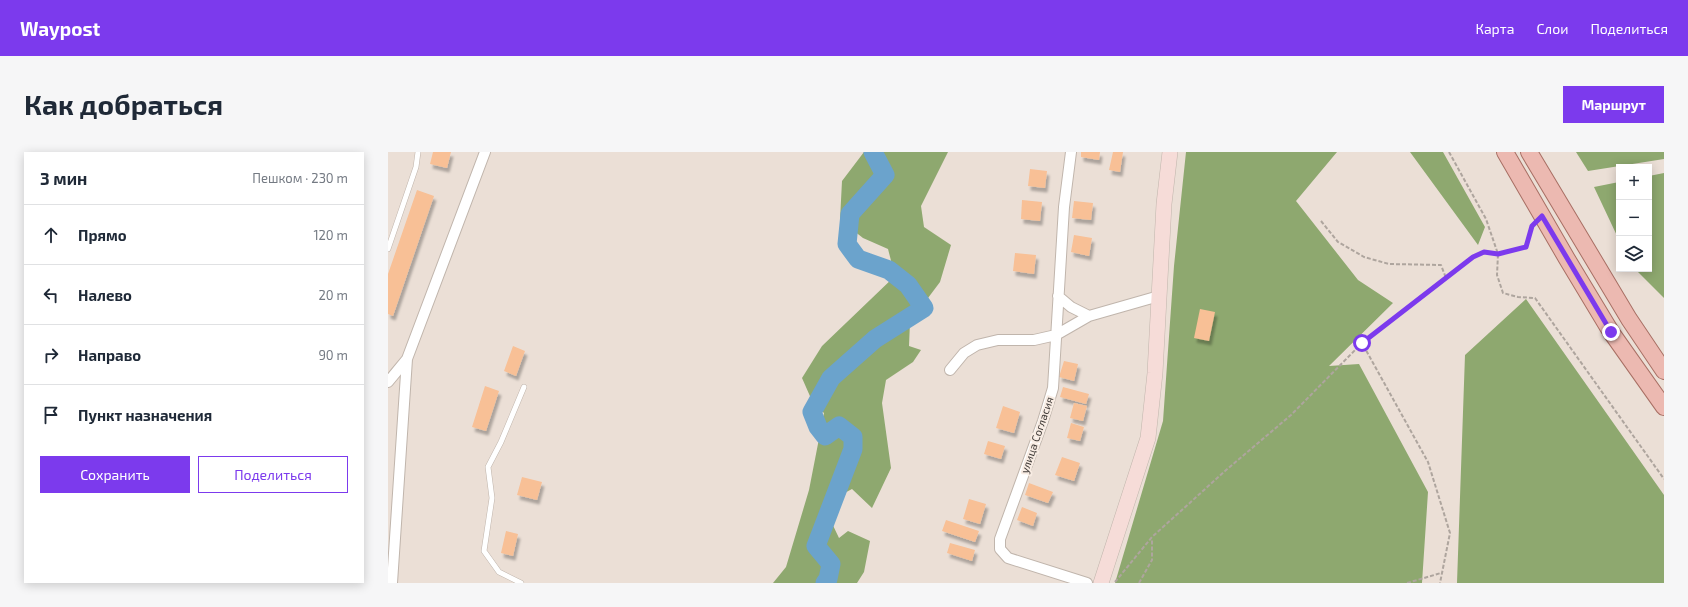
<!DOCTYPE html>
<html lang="ru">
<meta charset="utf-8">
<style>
:root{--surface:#fff;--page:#f6f6f7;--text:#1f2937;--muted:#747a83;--line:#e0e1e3;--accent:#7c3aed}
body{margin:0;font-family:"Exo 2",sans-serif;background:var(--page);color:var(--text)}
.controls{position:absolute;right:12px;top:12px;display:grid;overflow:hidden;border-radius:0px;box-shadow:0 2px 10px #0003}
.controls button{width:36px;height:36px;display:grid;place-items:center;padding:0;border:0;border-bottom:1px solid var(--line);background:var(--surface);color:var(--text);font:20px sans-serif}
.stop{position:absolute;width:12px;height:12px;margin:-9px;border:3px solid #7c3aed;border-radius:50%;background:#fff}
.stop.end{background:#7c3aed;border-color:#fff;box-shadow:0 1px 4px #0008}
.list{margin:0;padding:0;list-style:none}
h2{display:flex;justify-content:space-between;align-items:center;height:52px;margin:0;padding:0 16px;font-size:17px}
h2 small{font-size:13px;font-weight:400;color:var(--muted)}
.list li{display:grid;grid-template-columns:26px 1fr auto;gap:12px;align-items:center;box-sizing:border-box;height:60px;padding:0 16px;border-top:1px solid var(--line)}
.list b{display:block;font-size:15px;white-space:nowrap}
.list em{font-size:13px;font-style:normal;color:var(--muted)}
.actions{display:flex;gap:8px;padding:12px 16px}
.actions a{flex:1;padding:9px 0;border:1px solid var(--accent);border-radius:0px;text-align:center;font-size:14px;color:var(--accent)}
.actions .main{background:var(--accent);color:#fff}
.icon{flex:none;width:22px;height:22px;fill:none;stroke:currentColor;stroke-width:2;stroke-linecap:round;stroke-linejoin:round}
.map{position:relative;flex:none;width:1276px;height:431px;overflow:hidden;border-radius:0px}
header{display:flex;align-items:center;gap:24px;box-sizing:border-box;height:56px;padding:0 20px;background:var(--accent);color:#fff}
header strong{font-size:19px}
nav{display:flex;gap:22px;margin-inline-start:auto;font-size:14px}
.intro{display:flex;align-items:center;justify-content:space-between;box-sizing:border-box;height:96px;padding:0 24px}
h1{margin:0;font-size:28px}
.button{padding:10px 18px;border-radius:0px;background:var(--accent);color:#fff;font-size:14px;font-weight:700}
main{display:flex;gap:24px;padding:0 24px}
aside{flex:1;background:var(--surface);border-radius:0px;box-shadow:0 2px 10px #0003}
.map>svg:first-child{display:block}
</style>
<header>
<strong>Waypost</strong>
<nav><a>Карта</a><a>Слои</a><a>Поделиться</a></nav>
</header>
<div class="intro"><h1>Как добраться</h1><a class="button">Маршрут</a></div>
<main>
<aside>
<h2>3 мин<small>Пешком · 230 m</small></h2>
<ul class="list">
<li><svg class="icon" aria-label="ahead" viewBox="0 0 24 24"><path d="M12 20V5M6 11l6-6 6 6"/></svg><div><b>Прямо</b></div><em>120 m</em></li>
<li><svg class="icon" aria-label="left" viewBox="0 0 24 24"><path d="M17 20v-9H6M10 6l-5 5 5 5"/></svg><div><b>Налево</b></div><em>20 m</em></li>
<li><svg class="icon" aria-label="right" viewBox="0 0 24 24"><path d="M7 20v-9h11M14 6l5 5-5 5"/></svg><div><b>Направо</b></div><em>90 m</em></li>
<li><svg class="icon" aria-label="arrive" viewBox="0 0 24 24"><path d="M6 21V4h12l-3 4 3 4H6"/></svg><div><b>Пункт назначения</b></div></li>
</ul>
<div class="actions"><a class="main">Сохранить</a><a>Поделиться</a></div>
</aside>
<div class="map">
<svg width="1276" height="431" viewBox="0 0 1276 431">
<defs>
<filter id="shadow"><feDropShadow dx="2.5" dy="4.5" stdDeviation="1" flood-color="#0004"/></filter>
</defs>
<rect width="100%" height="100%" fill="#ebdfd6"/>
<path fill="#8ea86f" d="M476 0H560L533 54 536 75 563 93 552 130 522 170 521 194 533 198 525 210 498 228 494 251 503 316 484 356 464 337 451 344 440 363 451 386 460 379 482 389 476 420 469 431H385L398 415 421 338 436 261 425 251 414 226 434 194 507 124 500 97 475 86 452 68 454 29Z
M798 0H949L908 49 970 128 1005 151 941 214 971 212 1040 340 1034 431H727L775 269 786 114Z
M1022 0H1055L1097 75 1090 93Z
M1188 0H1276V7L1200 19Z
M1276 21V146L1247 117H1261V24Z
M1231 30V88L1206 35Z
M1138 147 1276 343V431H1069L1077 203Z"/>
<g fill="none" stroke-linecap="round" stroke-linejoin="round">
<path stroke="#6ba3cc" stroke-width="19" d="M437 431 440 427 443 412 428 394 465 297V285L451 274 437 284 430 275 424 260 443 226 487 187 536 156 520 133 501 118 470 107 459 92 462 62 497 23 485 0"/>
</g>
<path fill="#f8c096" filter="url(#shadow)" d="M45 0H63L59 16 42 12Z
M693 0H712L711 8 693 5Z
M725 0H735L732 20 721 18Z
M642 17 659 19 657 36 640 34Z
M29 38 46 44 5 164 0 162V122Z
M634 48 654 50 652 69 633 67Z
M686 49 705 51 703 68 684 66Z
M686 83 704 86 701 104 683 100Z
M627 101 648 103 646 122 625 119Z
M812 157 827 160 821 189 806 186Z
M125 194 137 199 128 224 116 219Z
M676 209 690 212 686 229 671 225Z
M97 234 111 239 98 279 84 275Z
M675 235 701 242 698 252 672 245Z
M686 251 699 254 695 269 682 266Z
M615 254 632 260 626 281 608 276Z
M683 271 696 275 692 289 679 286Z
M600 289 617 294 613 307 596 302Z
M674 305 692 311 686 329 667 323Z
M134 325 154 330 149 348 129 343Z
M641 331 665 340 660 351 637 343Z
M581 347 598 352 592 372 575 367Z
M634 355 649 361 645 374 629 368Z
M558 368 591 379 587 390 554 379Z
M118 379 130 382 125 404 113 401Z
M562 391 587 398 584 409 559 401Z"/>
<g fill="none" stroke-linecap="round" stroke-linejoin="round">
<defs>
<path id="lane" d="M0 97 28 15 30 0
M133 431 111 420 96 399 104 346 100 315 113 290 136 235"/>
<path id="street" d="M683 0 676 55 665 236 655 269 612 387V397L620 406 699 431
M670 144 683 155 701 164
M562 218 576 201 589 193 610 188H646L668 183 701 164 771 144
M0 230 19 207 97 0
M4 431 19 207"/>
<path id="secondary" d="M713 431 760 286 767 221 776 52 782 0"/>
<path id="primary" d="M1117 0 1179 107 1223 180 1276 255
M1141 0 1241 167 1276 219"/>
</defs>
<use href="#lane" stroke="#c0b5ac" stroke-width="6"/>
<use href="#street" stroke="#c0b5ac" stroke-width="12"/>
<use href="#secondary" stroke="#c0b5ac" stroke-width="16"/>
<use href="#primary" stroke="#a86f64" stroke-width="18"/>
<path stroke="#aea59e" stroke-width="2" stroke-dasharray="4 2" stroke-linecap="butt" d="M1061 0 1098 67 1110 102 1109 123 1115 141 1130 145 1147 146 1276 327
M933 69 950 90 976 105 1001 112 1053 113 1058 126 974 191 1040 310 1062 381 1052 431
M1057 127 1085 105 1096 100 1110 102 1137 95 1145 73
M727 430 764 385 837 319 903 263 974 191
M751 431 764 408V387
M1019 431 1053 421"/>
<use href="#lane" stroke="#fff" stroke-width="5"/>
<use href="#street" stroke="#fff" stroke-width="10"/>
<use href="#secondary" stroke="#f6dcd8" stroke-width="15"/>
<use href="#primary" stroke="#ecb9b1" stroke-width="16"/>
</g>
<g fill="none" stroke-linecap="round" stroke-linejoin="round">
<path stroke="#7c3aed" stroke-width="5" d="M974 191 1085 105 1096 100 1110 102 1138 95 1144 74 1154 64 1223 180"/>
</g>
<g text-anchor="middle" stroke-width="4" stroke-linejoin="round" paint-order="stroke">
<g font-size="11" fill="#3f3a37" stroke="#f8ece3">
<text transform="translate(649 283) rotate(-71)" y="4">улица Согласия</text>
</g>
</g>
</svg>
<div class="controls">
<button>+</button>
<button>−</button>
<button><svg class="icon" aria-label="layers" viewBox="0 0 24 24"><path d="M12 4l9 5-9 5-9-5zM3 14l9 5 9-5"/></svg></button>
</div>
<div class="stop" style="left:974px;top:191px"></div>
<div class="stop end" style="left:1223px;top:180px"></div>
</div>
</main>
